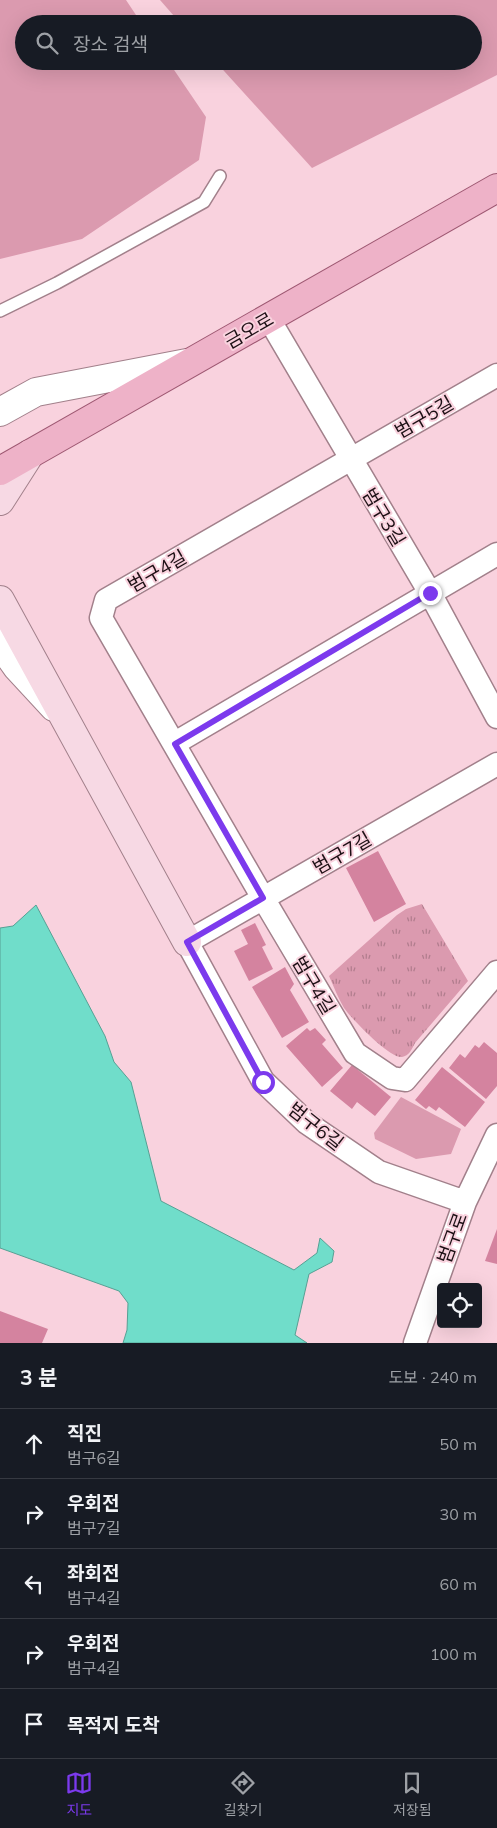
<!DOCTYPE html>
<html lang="ko">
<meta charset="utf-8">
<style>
:root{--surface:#171b24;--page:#20242c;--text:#f1f3f6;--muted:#9ea1a6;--line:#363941;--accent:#7c3aed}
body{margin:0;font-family:Mulish,"Noto Sans KR",sans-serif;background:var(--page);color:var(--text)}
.controls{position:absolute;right:15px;bottom:15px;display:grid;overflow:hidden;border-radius:5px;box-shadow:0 5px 20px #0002}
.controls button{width:45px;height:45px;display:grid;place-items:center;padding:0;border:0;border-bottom:1px solid var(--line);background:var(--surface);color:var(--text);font:25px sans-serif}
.stop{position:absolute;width:15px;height:15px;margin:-11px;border:4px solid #7c3aed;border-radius:50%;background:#fff}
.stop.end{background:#7c3aed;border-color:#fff;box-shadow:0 1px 5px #0008}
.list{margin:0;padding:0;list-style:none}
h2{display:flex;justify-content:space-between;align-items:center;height:65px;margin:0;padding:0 20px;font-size:21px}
h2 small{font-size:16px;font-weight:400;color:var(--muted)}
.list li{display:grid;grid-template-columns:32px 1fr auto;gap:15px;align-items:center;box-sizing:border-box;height:70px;padding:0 20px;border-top:1px solid var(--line)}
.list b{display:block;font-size:19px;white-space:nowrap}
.list p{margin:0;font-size:16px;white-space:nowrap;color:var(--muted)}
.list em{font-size:16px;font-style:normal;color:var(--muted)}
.icon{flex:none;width:28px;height:28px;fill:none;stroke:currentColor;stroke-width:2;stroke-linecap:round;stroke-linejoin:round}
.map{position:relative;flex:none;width:497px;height:1343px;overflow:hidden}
.search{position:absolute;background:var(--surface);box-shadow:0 5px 20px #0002;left:15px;right:15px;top:15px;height:55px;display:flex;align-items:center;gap:12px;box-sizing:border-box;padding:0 18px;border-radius:28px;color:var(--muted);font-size:19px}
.sheet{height:415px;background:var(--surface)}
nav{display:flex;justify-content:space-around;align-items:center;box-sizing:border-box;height:70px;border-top:1px solid var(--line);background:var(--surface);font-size:14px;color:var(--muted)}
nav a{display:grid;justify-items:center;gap:2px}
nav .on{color:var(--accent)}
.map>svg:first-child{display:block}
</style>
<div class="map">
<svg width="497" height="1343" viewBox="0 0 497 1343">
<defs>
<pattern id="park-tufts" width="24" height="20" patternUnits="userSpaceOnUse" patternTransform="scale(1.25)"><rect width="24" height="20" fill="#db9aaf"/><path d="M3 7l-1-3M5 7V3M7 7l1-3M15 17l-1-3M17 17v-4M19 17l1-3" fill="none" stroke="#b17c8d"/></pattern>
</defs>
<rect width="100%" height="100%" fill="#f9d2de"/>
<path fill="#db9aaf" d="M0 0H126L142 24H24V61H168L206 117 199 160 82 239 0 259Z
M160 0H497V75L312 168 215 61H473V24H181Z
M401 1097 461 1129 451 1154 416 1159 375 1139 374 1133Z"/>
<path fill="url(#park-tufts)" d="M422 904 468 981 415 1043C412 1049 409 1056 402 1057 390 1059 351 1018 344 1008 338 998 334 987 329 976L397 915 406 909Z"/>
<path fill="#70ddca" stroke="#57a094" d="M36 905 105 1036 114 1062 131 1082 161 1201 294 1270 317 1253 320 1238 334 1251 332 1262 309 1274 295 1335 307 1343H123L127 1330 128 1303 119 1291 0 1248V928L13 926Z"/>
<path fill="#d4839f" d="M378 851 406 904 374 922 346 868Z
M255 923 266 945 262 947 273 969 249 981 234 951 248 944 241 930Z
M285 967 294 984 290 990 309 1022 282 1038 252 987Z
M307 1028 310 1031 315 1028 326 1040 322 1044 343 1068 322 1087 286 1046Z
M484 1042 497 1053V1086L486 1099 449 1068 460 1054 465 1058 475 1045 479 1048Z
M352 1065 391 1097 375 1116 357 1102 352 1109 330 1091Z
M442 1067 485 1102 465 1127 439 1107 436 1111 429 1106 426 1109 415 1100Z
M497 1229V1264L485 1261Z
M0 1311 48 1329 42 1343H0Z"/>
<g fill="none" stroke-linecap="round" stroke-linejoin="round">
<defs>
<path id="service" d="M0 311 57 283 204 202 220 176"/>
<path id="minor" d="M269 319 430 593 497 717
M497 375 106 600 101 618 263 898 355 1053 392 1078 405 1080 497 972
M175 743 497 554
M465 1202 379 1172 307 1123 263 1081 187 942 497 764
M415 1343 465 1202 497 1135"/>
<path id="tertiary" d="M0 412 36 392 187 363
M0 643 17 667 54 707"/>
<path id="secondary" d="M0 501 30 454
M0 600 187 942"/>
<path id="primary" d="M0 471 497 188"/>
</defs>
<use href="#service" stroke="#a2808b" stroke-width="14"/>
<use href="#minor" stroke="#a2808b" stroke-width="25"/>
<use href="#tertiary" stroke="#a2808b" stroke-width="30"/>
<use href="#secondary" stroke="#a2808b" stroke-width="30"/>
<use href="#primary" stroke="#9e5872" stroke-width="30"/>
<use href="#service" stroke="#fff" stroke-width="11"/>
<use href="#minor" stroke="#fff" stroke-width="22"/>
<use href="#tertiary" stroke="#fff" stroke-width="28"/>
<use href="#secondary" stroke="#f7d9e4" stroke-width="28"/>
<use href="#primary" stroke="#eeb2c8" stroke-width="28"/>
</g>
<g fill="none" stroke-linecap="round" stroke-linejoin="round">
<path stroke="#7c3aed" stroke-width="6" d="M263 1082 187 942 263 898 175 744 430 593"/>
</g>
<g text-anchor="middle" stroke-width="4" stroke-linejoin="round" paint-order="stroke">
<g font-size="19" fill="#1d1015" stroke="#f9d2de">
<text transform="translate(249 330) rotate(-30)" y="7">금오로</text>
<text transform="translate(424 417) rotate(-30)" y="7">범구5길</text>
<text transform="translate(384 517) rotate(59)" y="7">범구3길</text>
<text transform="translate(157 571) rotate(-30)" y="7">범구4길</text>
<text transform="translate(342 853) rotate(-30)" y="7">범구7길</text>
<text transform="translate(314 985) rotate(59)" y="7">범구4길</text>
<text transform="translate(316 1126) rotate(38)" y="7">범구6길</text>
<text transform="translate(452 1238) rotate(-70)" y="7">범구로</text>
</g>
</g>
</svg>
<div class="controls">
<button><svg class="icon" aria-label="locate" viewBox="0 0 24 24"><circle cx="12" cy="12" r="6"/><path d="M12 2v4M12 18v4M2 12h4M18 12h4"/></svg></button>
</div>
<div class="stop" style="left:263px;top:1082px"></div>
<div class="stop end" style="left:430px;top:593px"></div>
<div class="search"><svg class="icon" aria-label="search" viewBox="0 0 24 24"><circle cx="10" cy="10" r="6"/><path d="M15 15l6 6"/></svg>장소 검색</div>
</div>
<section class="sheet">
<h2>3 분<small>도보 · 240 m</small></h2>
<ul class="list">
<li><svg class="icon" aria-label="ahead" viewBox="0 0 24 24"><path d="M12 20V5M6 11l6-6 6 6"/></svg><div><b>직진</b><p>범구6길</p></div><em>50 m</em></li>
<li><svg class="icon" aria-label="right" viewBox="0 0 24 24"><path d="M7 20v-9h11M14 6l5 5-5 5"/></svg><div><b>우회전</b><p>범구7길</p></div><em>30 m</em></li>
<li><svg class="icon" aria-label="left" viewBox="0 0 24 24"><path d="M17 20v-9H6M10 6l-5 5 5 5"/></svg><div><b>좌회전</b><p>범구4길</p></div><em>60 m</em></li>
<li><svg class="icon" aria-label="right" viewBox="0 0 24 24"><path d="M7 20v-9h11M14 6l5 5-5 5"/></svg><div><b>우회전</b><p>범구4길</p></div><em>100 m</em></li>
<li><svg class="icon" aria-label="arrive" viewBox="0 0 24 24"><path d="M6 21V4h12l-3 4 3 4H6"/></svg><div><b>목적지 도착</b></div></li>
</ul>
</section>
<nav>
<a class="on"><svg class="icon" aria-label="map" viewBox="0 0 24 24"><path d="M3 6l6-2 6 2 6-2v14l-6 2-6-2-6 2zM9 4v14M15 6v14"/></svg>지도</a>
<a><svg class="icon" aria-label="directions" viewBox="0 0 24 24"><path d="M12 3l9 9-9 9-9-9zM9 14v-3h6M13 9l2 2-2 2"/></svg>길찾기</a>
<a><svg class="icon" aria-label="saved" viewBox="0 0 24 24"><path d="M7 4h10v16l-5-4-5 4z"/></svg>저장됨</a>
</nav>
